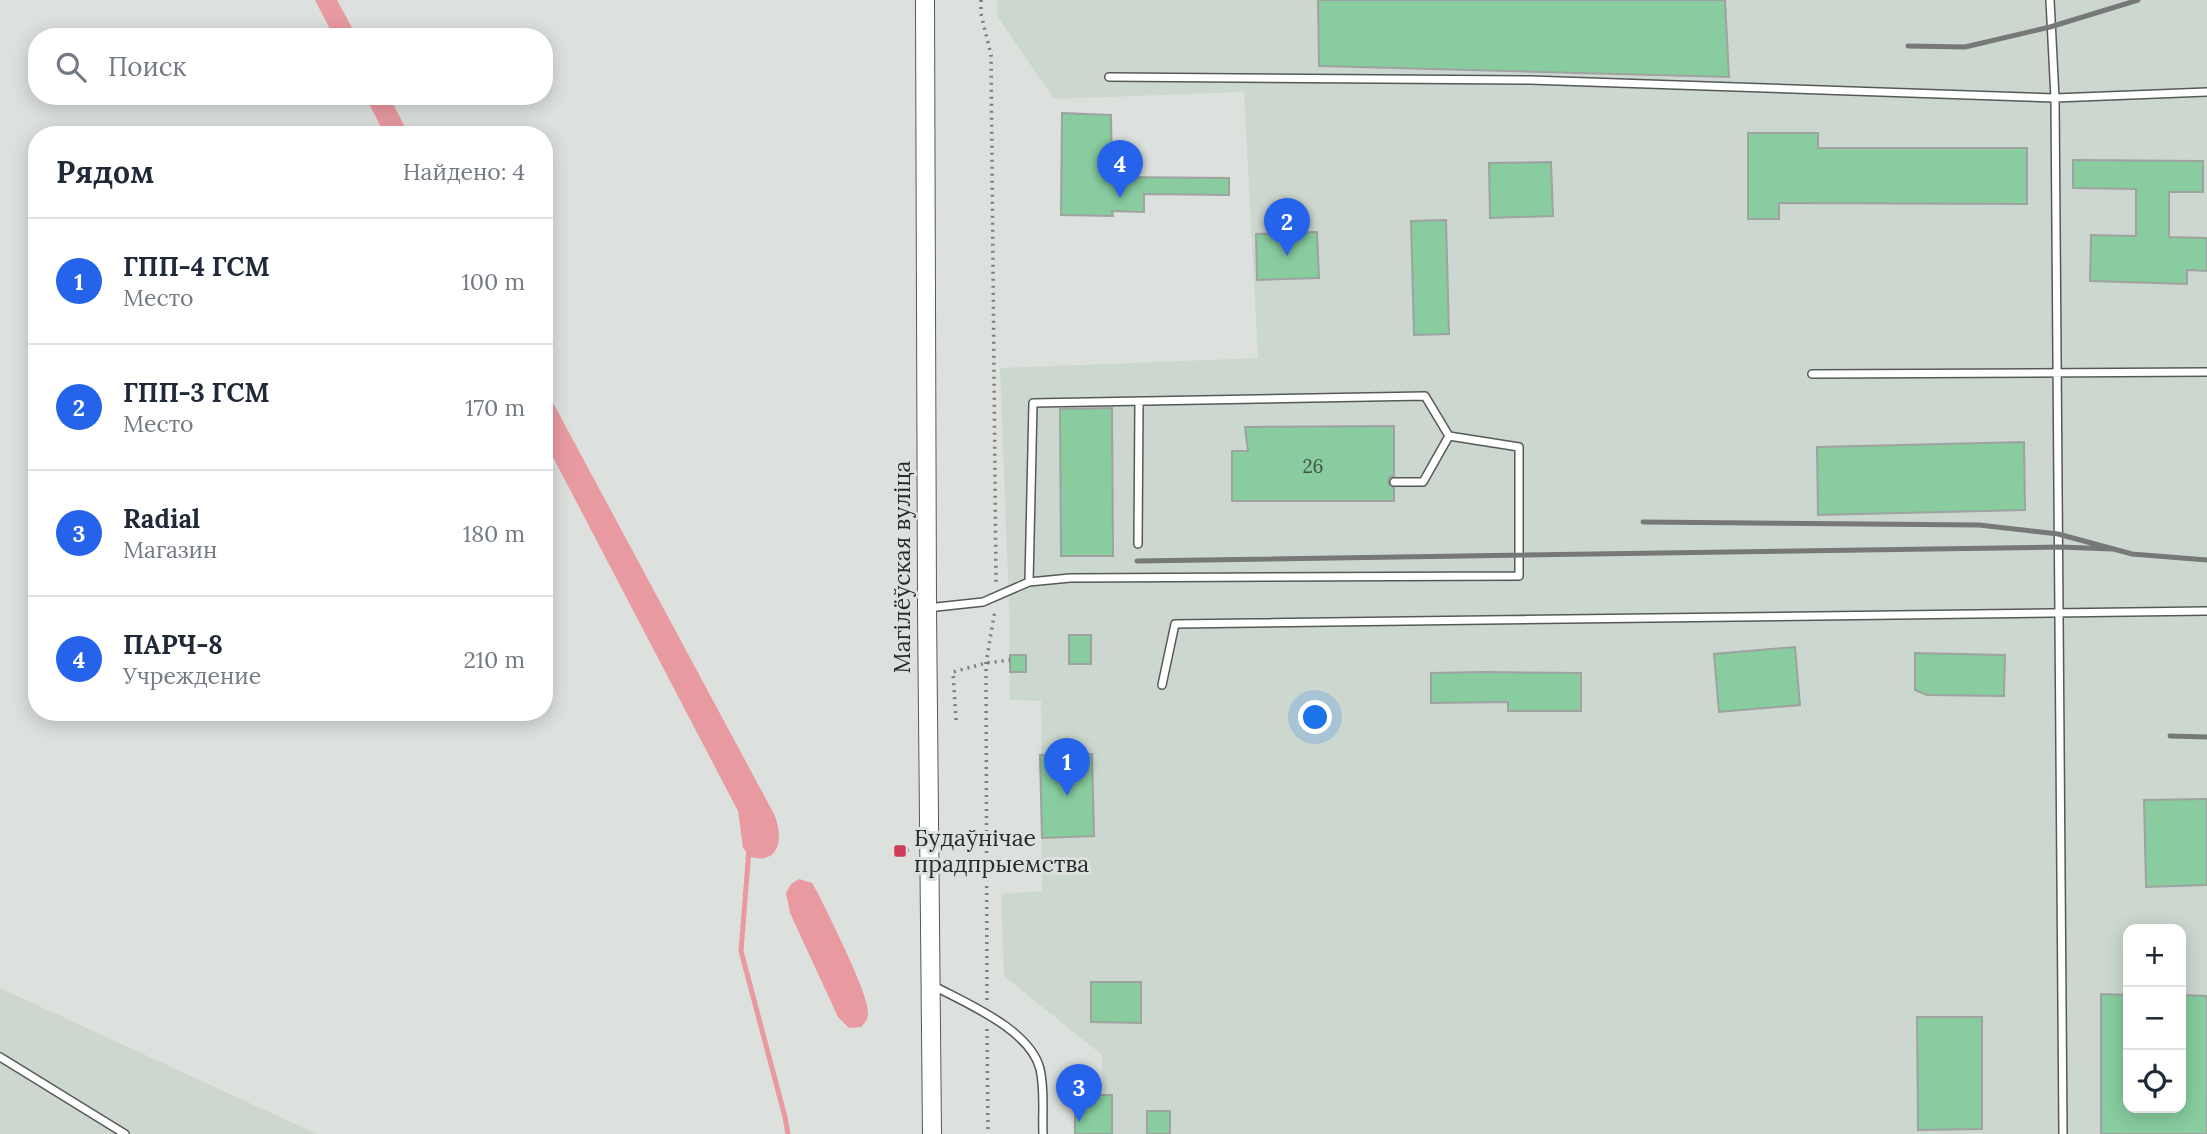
<!DOCTYPE html>
<html lang="ru">
<meta charset="utf-8">
<style>
:root{--surface:#fff;--page:#f6f6f7;--text:#1f2937;--muted:#747a83;--line:#e0e1e3;--accent:#2563eb}
body{margin:0;font-family:Lora,serif;background:var(--page);color:var(--text)}
.controls{position:absolute;right:21px;bottom:21px;display:grid;overflow:hidden;border-radius:14px;box-shadow:0 4px 18px #0003}
.controls button{width:63px;height:63px;display:grid;place-items:center;padding:0;border:0;border-bottom:2px solid var(--line);background:var(--surface);color:var(--text);font:35px sans-serif}
.you{position:absolute;left:1316px;top:718px;width:24px;height:24px;margin:-18px;border:5px solid #fff;border-radius:50%;background:#1a73e8;box-shadow:0 0 0 10px #1a73e833}
.badge{display:grid;place-items:center;width:46px;height:46px;border-radius:50%;background:var(--accent);color:#fff;font-size:23px;font-weight:700}
.pin{position:absolute;translate:-50% -58px;filter:drop-shadow(0 2px 4px #0008)}
.pin::after{content:'';position:absolute;top:37px;width:24px;height:21px;background:inherit;clip-path:polygon(0 0,100% 0,50% 100%)}
.list{margin:0;padding:0;list-style:none}
h2{display:flex;justify-content:space-between;align-items:center;height:91px;margin:0;padding:0 28px;font-size:30px}
h2 small{font-size:23px;font-weight:400;color:var(--muted)}
.list li{display:grid;grid-template-columns:46px 1fr auto;gap:21px;align-items:center;box-sizing:border-box;height:126px;padding:0 28px;border-top:2px solid var(--line)}
.list b{display:block;font-size:26px;white-space:nowrap}
.list p{margin:0;font-size:23px;white-space:nowrap;color:var(--muted)}
.list em{font-size:23px;font-style:normal;color:var(--muted)}
.icon{flex:none;width:38px;height:38px;fill:none;stroke:currentColor;stroke-width:2;stroke-linecap:round;stroke-linejoin:round}
.map{position:relative;flex:none;width:2207px;height:1134px;overflow:hidden}
.search{position:absolute;background:var(--surface);box-shadow:0 4px 18px #0003;left:28px;top:28px;width:525px;height:77px;display:flex;align-items:center;gap:18px;box-sizing:border-box;padding:0 24px;border-radius:28px;color:var(--muted);font-size:26px}
.panel{position:absolute;background:var(--surface);box-shadow:0 4px 18px #0003;left:28px;top:126px;width:525px;height:595px;border-radius:28px}
.map>svg:first-child{display:block}
</style>
<div class="map">
<svg width="2207" height="1134" viewBox="0 0 2207 1134">
<rect width="100%" height="100%" fill="#dce1de"/>
<path fill="#ccd8cf" fill-rule="evenodd" d="M997 0H2207V1134H1104L1102 1055 1004 976 1001 894 1042 891 1041 701 1010 700 1009 605 1000 368 1258 358 1244 92 1054 99 997 16ZM2128 929H2181V1108H2128Z
M0 988 317 1134H0Z"/>
<path fill="#e99aa1" d="M315 0H337L357 37H334Z
M365 96H389L409 135H385Z
M544 386 774 814C783 834 782 865 751 857L743 848 738 811 544 440Z
M799 879 812 883 820 897C830 919 869 994 868 1013 868 1020 865 1023 861 1027L849 1028 838 1017 790 913 786 893 791 884Z"/>
<g fill="none" stroke-linecap="round" stroke-linejoin="round">
<path stroke="#e99aa1" stroke-width="5" d="M749 849 741 951 785 1117 788 1134"/>
</g>
<path fill="#88cc9f" stroke="#9ea39f" stroke-width="2" d="M1318 0H1725L1729 77 1319 66Z
M1062 113 1111 115 1112 177 1229 178V195L1144 194V212L1112 211 1113 216 1061 215Z
M1748 133H1818V148H2027V204L1779 203V219H1748Z
M2073 160 2203 161V192H2169V237L2207 238V271L2187 270V284L2090 281 2091 235 2136 236V189L2073 188Z
M1551 162 1553 216 1490 218 1489 163Z
M1446 220 1449 334 1414 335 1411 221Z
M1317 232 1319 278 1257 280 1256 234Z
M1112 408 1113 556H1061L1060 409Z
M1394 426V476L1389 478 1388 483 1394 488V501H1232V451H1248L1245 427Z
M2024 442 2025 510 1818 515 1817 447Z
M1069 635H1091V664H1069Z
M1795 647 1800 705 1719 712 1714 654Z
M1915 653 2005 655 2004 696 1927 695 1915 690Z
M1010 655H1026V672H1010Z
M1484 672 1581 673V711H1508V702L1431 703V673Z
M1092 754 1094 836 1042 838 1040 755Z
M2207 799V885L2146 887 2144 800Z
M1091 982H1141V1023L1091 1022Z
M2101 994 2128 995V1108H2181V995L2207 996V1134H2101Z
M1917 1017H1982V1129L1918 1130Z
M1075 1095H1112V1134H1075Z
M1147 1111H1170V1134H1147Z"/>
<g fill="none" stroke-linecap="round" stroke-linejoin="round">
<defs>
<path id="service" d="M2050 0 2055 98 2063 1134
M1109 77 1530 80 2055 98 2207 92
M1812 374 2207 372
M1394 482H1423L1449 436
M1138 544 1139 401
M927 608 983 602 1029 582 1033 403 1425 396 1449 436 1519 447V576L1070 578 1029 582
M1162 685 1175 624 2207 611
M932 985C965 1003 1030 1029 1040 1069 1045 1090 1042 1113 1043 1134
M0 1057 125 1134"/>
<path id="tertiary" d="M925 0 927 608 932 1134"/>
</defs>
<use href="#service" stroke="#565a57" stroke-width="10"/>
<use href="#tertiary" stroke="#565a57" stroke-width="20"/>
<path stroke="#7b7e7c" stroke-width="3.5" stroke-dasharray="2 5" stroke-linecap="butt" d="M981 0V14L991 55 996 585
M956 720 953 672 986 663 1010 660
M900 851 914 850
M987 1000 986 663 995 610
M987 1029 988 1134"/>
<use href="#service" stroke="#fff" stroke-width="7"/>
<use href="#tertiary" stroke="#fff" stroke-width="18"/>
<path stroke="#767977" stroke-width="5" d="M1908 46 1965 47 2050 27 2138 0
M1643 522 1979 525 2058 534 2132 554 2207 560
M1137 561 2059 547 2113 549
M2170 736 2207 737"/>
</g>
<rect fill="#cd3d58" stroke="#dce1de" stroke-width="2.5" x="893" y="844" width="14" height="14" rx="3.5"/>
<g text-anchor="middle" stroke-width="6" stroke-linejoin="round" paint-order="stroke">
<g font-size="19" fill="#415346">
<text x="1313" y="473">26</text>
</g>
<g font-size="23" fill="#292b29" stroke="#dce1de">
<text transform="translate(902 567) rotate(-90)" y="8">Магілёўская вуліца</text>
</g>
<g font-size="23" fill="#292b29" stroke="#dce1de" text-anchor="start">
<text x="914" y="846">Будаўнічае<tspan x="914" dy="26">прадпрыемства</tspan></text>
</g>
</g>
</svg>
<div class="controls">
<button>+</button>
<button>−</button>
<button><svg class="icon" aria-label="locate" viewBox="0 0 24 24"><circle cx="12" cy="12" r="6"/><path d="M12 2v4M12 18v4M2 12h4M18 12h4"/></svg></button>
</div>
<div class="you"></div>
<div class="pin badge" style="left:1067px;top:796px">1</div>
<div class="pin badge" style="left:1287px;top:256px">2</div>
<div class="pin badge" style="left:1079px;top:1122px">3</div>
<div class="pin badge" style="left:1120px;top:198px">4</div>
<div class="search"><svg class="icon" aria-label="search" viewBox="0 0 24 24"><circle cx="10" cy="10" r="6"/><path d="M15 15l6 6"/></svg>Поиск</div>
<section class="panel">
<h2>Рядом<small>Найдено: 4</small></h2>
<ul class="list">
<li><span class="badge">1</span><div><b>ГПП-4 ГСМ</b><p>Место</p></div><em>100 m</em></li>
<li><span class="badge">2</span><div><b>ГПП-3 ГСМ</b><p>Место</p></div><em>170 m</em></li>
<li><span class="badge">3</span><div><b>Radial</b><p>Магазин</p></div><em>180 m</em></li>
<li><span class="badge">4</span><div><b>ПАРЧ-8</b><p>Учреждение</p></div><em>210 m</em></li>
</ul>
</section>
</div>
